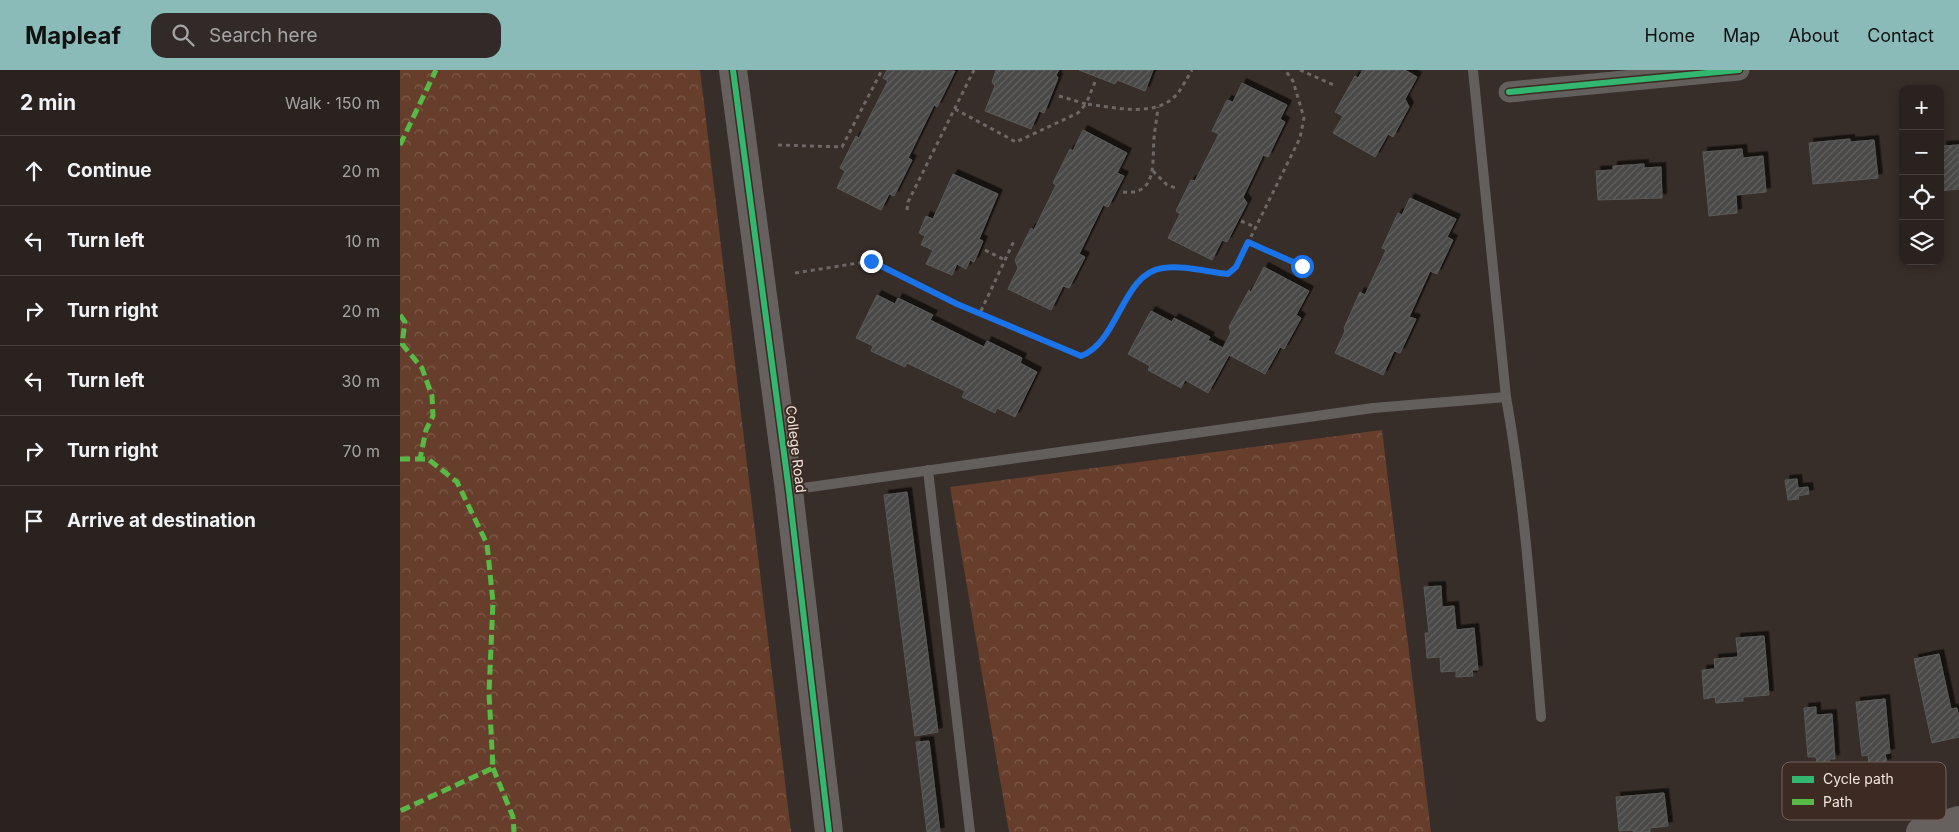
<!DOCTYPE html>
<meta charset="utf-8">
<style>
:root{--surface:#29221f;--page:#312a28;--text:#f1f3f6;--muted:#a5a4a4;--line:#453f3d;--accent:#8bbbb9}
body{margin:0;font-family:Inter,sans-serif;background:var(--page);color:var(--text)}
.controls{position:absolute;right:15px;top:15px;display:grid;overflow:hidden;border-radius:10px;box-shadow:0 2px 8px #0003}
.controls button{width:45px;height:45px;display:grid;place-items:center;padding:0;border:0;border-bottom:1px solid var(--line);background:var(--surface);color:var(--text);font:25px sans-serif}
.stop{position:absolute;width:15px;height:15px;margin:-11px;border:4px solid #1a73e8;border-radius:50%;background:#fff}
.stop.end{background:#1a73e8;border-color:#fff;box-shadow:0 1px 5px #0008}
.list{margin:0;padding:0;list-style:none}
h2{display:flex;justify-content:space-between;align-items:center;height:65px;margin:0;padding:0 20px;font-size:21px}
h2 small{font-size:16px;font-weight:400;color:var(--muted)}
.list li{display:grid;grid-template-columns:32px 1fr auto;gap:15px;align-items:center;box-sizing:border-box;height:70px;padding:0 20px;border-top:1px solid var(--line)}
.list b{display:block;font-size:19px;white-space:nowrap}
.list em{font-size:16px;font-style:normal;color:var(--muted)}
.icon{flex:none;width:28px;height:28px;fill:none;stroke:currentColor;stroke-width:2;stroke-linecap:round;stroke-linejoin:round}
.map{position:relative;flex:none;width:1559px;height:762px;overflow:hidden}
header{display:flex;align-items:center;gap:30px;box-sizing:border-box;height:70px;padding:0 25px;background:var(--accent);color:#111}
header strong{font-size:24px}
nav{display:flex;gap:28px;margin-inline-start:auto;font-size:18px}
.search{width:350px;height:45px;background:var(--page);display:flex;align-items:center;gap:12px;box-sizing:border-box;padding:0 18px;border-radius:15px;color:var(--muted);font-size:19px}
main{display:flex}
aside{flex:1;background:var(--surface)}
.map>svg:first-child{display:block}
</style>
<header>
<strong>Mapleaf</strong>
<div class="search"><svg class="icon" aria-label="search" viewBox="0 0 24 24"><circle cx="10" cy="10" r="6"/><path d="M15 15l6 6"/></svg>Search here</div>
<nav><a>Home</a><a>Map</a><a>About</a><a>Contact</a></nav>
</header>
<main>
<aside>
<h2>2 min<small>Walk · 150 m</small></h2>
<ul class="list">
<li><svg class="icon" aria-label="ahead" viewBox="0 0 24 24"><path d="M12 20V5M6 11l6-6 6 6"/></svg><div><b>Continue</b></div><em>20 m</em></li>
<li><svg class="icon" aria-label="left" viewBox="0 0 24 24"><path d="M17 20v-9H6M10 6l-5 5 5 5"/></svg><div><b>Turn left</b></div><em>10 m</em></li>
<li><svg class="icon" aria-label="right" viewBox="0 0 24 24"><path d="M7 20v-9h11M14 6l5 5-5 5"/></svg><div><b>Turn right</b></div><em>20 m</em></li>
<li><svg class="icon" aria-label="left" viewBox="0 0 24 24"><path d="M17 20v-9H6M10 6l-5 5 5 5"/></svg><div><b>Turn left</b></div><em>30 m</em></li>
<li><svg class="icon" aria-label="right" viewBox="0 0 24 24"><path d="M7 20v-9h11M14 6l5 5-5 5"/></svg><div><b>Turn right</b></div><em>70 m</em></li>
<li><svg class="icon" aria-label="arrive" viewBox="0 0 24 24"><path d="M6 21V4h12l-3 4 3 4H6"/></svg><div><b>Arrive at destination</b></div></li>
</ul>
</aside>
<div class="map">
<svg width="1559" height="762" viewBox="0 0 1559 762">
<defs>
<pattern id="forest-crowns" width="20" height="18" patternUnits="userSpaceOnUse" patternTransform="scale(1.25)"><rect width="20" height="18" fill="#673e2c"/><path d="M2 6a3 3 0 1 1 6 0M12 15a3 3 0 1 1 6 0" fill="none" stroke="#7d5a4a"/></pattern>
<pattern id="building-hatch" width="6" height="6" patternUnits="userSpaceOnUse" patternTransform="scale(1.25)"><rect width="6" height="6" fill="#494847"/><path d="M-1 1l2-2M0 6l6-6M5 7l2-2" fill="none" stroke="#646261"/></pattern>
<filter id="shadow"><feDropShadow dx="4.5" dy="-4.5" stdDeviation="0" flood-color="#0009"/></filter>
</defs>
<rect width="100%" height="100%" fill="#372d29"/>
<path fill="url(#forest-crowns)" d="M0 0H300L391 762H0Z
M982 360 1031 762H609L550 417Z"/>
<path fill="url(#building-hatch)" stroke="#595a58" filter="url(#shadow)" d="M487 0 555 1 537 37 534 35 508 88 512 90 494 126 489 124 481 140 437 118 445 101 440 98 456 66 459 68 488 11 483 8Z
M596 0H659L656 5 658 8 644 43 639 41 631 59 585 41 595 16 592 12Z
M679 0H753L745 21 717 10 715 14Z
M963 0H1005L1017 7 1005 29 1009 37 993 67 988 64 975 87 933 63 943 46 935 42 955 6 958 8Z
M842 13 887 35 880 49 885 52 868 87 863 85 843 127 847 133 827 172 822 170 812 190 768 168 780 144 776 141 791 110 795 111 819 64 812 61 827 30 833 32Z
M683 60 727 83 717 103 724 106 708 137 703 135 679 184 685 187 669 218 663 216 651 240 608 219 618 198 615 190 631 158 634 160 656 115 653 113 670 79 673 81Z
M1450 69V72L1474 70 1478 108 1413 114 1409 73Z
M1559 75V119L1540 121V82H1543L1542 76Z
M1342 79 1343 88 1363 86 1366 122 1336 125 1337 143 1309 146 1303 82Z
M1244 94V98L1261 97 1262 128 1198 130 1196 101 1213 100V96Z
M553 104 598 124 579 169 583 171 574 192 570 190 566 199 557 194 552 205 526 194 533 180 521 175 525 166 519 163 526 146 533 149Z
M1010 128 1056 149 1047 167 1053 170 1037 204 1030 201 1009 247 1016 249 1000 283 994 281 983 305 935 283 945 261 944 258 960 222 965 225 986 180 982 178 998 143 1002 145Z
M864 197 909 221 896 245 901 248 884 279 880 277 865 304 829 285 808 323 785 310 781 318 748 300 750 296 728 284 751 241 772 252 774 248 810 267 808 270 823 278 831 262 829 257 849 220 851 222Z
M477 225 495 234 498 228 533 245 530 250 584 277 587 271 622 288 620 293 637 302 615 347 597 338 595 343 562 327 565 321 507 293 505 297 471 281 473 276 456 268Z
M1397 409 1398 418 1408 417 1409 424 1398 426 1399 429 1388 430 1385 410Z
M507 422 538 662 515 666 484 425Z
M1041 516 1042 537 1054 536 1056 560 1074 558 1078 600H1072L1073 606 1056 607V601L1041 602 1040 587 1027 588 1025 563H1029L1024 517Z
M1364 566 1369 625 1343 627V631L1316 633 1315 627 1304 629 1302 600 1315 599 1314 589 1338 587 1336 568Z
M1539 584 1551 639 1557 638 1559 649V667L1532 673 1514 589Z
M1485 629 1490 683 1485 684 1487 693 1469 695 1468 685 1462 686 1456 632Z
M1416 637V645L1432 644 1435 689H1429L1430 693H1417L1416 687H1408L1404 638Z
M529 671 540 762H527L516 672Z
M1264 723 1268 756 1250 758V762H1233V760L1219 761 1216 727Z"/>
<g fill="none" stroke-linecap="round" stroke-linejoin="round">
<path stroke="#6d6866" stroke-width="3" stroke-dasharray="4 4" stroke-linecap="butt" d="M900 0 936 16
M659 26 686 34 695 12
M555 39 616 72 678 43 686 34C714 37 757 49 778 23 783 16 787 8 792 0
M378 75 442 77 482 0
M753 101 767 115 776 118
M723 122C758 126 752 92 754 68 755 58 757 47 758 37
M507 140 508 132 574 0
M841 151 855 157
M848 172 902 196
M585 180 605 190
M395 203 471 191 557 234 580 243 614 171
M580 243 681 286C719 272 722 203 763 198 784 195 807 202 829 204L836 197 900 68 904 48 893 11 885 0"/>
<path stroke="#635f5d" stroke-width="10" d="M1106 327C1125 433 1132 540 1141 647
M528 400 570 762
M389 420 973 338 1106 327 1073 0"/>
<path stroke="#635f5d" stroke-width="21" d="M1109 22 1339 0"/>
<path stroke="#66615f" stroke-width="28" d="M333 0 389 421 429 762
M1520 762 1559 750"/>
<path stroke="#58b947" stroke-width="5" stroke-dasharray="10 5" stroke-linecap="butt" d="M0 75 36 0
M0 245 5 252 2 274 22 298 32 326 33 346 26 360 20 389
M0 389H28L57 412 87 474 93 532 89 623 93 698 0 741
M93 698 113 747 114 762"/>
<defs>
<path id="cycleway" d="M333 0 389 421 429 762
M1109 22 1339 0"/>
</defs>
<use href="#cycleway" stroke="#3d2b23" stroke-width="9"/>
<use href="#cycleway" stroke="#33b770" stroke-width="6"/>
</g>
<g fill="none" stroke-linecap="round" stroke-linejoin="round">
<path stroke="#1a73e8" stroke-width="6" d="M471 191 557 234 681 286C719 272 722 203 763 198 784 195 807 202 828 204L836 197 848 172 902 196"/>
</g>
<g text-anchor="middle" stroke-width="4" stroke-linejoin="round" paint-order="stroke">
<g font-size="14" fill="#f1e5e0" stroke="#3d2b23">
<text transform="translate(396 379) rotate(83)" y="5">College Road</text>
</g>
</g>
<rect x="1382" y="692" width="164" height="58" rx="8" fill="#3d2b23" stroke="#73635c" stroke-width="1"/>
<rect x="1392" y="706" width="22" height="7" fill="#33b770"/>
<rect x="1392" y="729" width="22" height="6" fill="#58b947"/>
<g font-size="14" fill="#f1e5e0">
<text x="1423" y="714">Cycle path</text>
<text x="1423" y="737">Path</text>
</g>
</svg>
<div class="controls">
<button>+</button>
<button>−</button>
<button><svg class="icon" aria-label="locate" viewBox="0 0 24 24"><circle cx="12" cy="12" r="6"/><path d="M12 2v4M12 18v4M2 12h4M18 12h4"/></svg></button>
<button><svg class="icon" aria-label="layers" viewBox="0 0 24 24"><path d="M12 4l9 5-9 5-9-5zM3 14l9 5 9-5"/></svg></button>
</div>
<div class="stop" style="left:902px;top:196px"></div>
<div class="stop end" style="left:471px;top:191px"></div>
</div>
</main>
